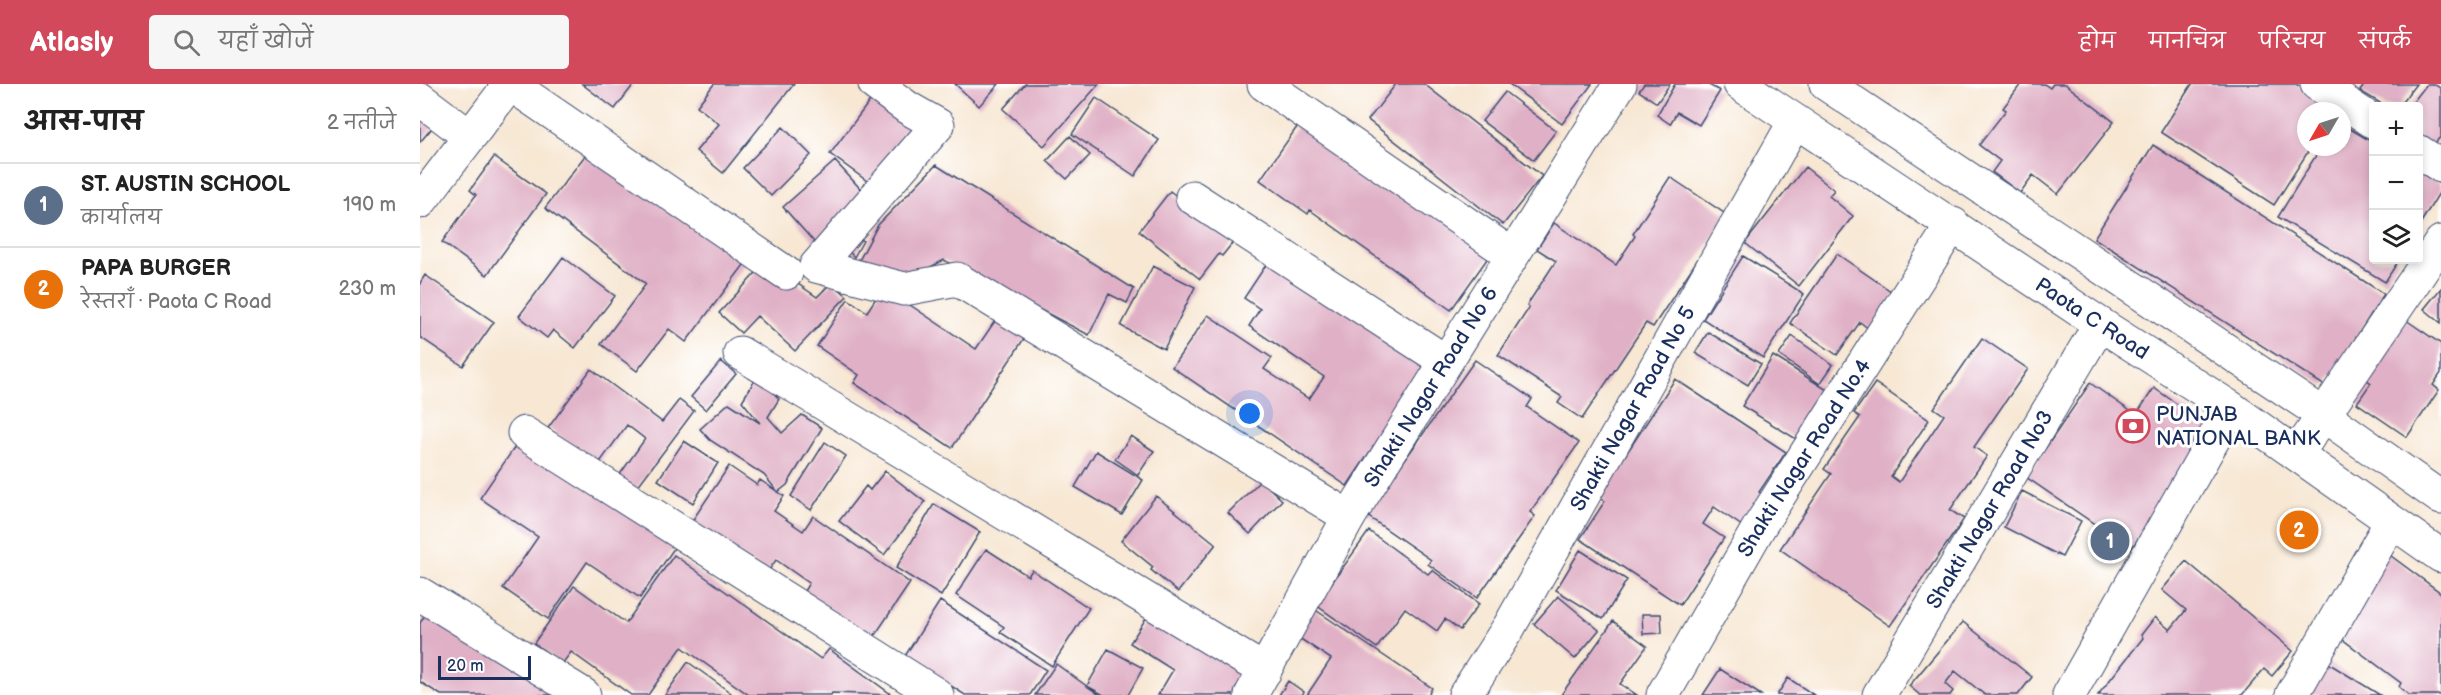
<!DOCTYPE html>
<html lang="hi">
<meta charset="utf-8">
<style>
:root{--surface:#fff;--page:#f6f6f6;--text:#222;--muted:#767676;--line:#e0e0e0;--accent:#d1495b}
body{margin:0;font-family:"Balsamiq Sans","Playpen Sans Deva",sans-serif;background:var(--page);color:var(--text)}
.controls{position:absolute;right:18px;top:18px;display:grid;overflow:hidden;border-radius:6px;box-shadow:0 3px 9px #0003}
.controls button{width:54px;height:54px;display:grid;place-items:center;padding:0;border:0;border-bottom:2px solid var(--line);background:var(--surface);color:var(--text);font:30px sans-serif}
.compass{position:absolute;left:1877px;top:18px;width:54px;height:54px;border-radius:50%;background:var(--surface);box-shadow:0 3px 9px #0003;rotate:231deg}
.scale{position:absolute;left:18px;bottom:15px;width:93px;box-sizing:border-box;padding-left:6px;border:3px solid #1b2f5e;border-top:0;font-size:16px;line-height:21px;white-space:nowrap;color:#1b2f5e;-webkit-text-stroke:4px #fff;paint-order:stroke}
.you{position:absolute;left:830px;top:330px;width:21px;height:21px;margin:-15px;border:4px solid #fff;border-radius:50%;background:#1a73e8;box-shadow:0 0 0 9px #1a73e833}
.badge{display:grid;place-items:center;width:39px;height:39px;border-radius:50%;background:var(--accent);color:#fff;font-size:20px;font-weight:700}
.pin{position:absolute;translate:-50% -50%;border:3px solid #fff;box-shadow:0 2px 6px #0006}
.list{margin:0;padding:0;list-style:none}
h2{display:flex;justify-content:space-between;align-items:center;height:78px;margin:0;padding:0 24px;font-size:26px}
h2 small{font-size:20px;font-weight:400;color:var(--muted)}
.list li{display:grid;grid-template-columns:39px 1fr auto;gap:18px;align-items:center;box-sizing:border-box;height:84px;padding:0 24px;border-top:2px solid var(--line)}
.list b{display:block;font-size:22px;white-space:nowrap}
.list p{margin:0;font-size:20px;white-space:nowrap;color:var(--muted)}
.list em{font-size:20px;font-style:normal;color:var(--muted)}
.icon{flex:none;width:33px;height:33px;fill:none;stroke:currentColor;stroke-width:2;stroke-linecap:round;stroke-linejoin:round}
.map{position:relative;flex:none;width:2021px;height:611px;overflow:hidden}
header{display:flex;align-items:center;gap:36px;box-sizing:border-box;height:84px;padding:0 30px;background:var(--accent);color:#fff}
header strong{font-size:28px}
nav{display:flex;gap:33px;margin-inline-start:auto;font-size:21px}
.search{width:420px;height:54px;background:var(--page);display:flex;align-items:center;gap:15px;box-sizing:border-box;padding:0 21px;border-radius:6px;color:var(--muted);font-size:22px}
main{display:flex}
aside{flex:1;background:var(--surface)}
.map>svg:first-child{display:block}
</style>
<header>
<strong>Atlasly</strong>
<div class="search"><svg class="icon" aria-label="search" viewBox="0 0 24 24"><circle cx="10" cy="10" r="6"/><path d="M15 15l6 6"/></svg>यहाँ खोजें</div>
<nav><a>होम</a><a>मानचित्र</a><a>परिचय</a><a>संपर्क</a></nav>
</header>
<main>
<aside>
<h2>आस-पास<small>2 नतीजे</small></h2>
<ul class="list">
<li><span class="badge" style="background:#5c6f8a">1</span><div><b>ST. AUSTIN SCHOOL</b><p>कार्यालय</p></div><em>190 m</em></li>
<li><span class="badge" style="background:#e8710a">2</span><div><b>PAPA BURGER</b><p>रेस्तराँ · Paota C Road</p></div><em>230 m</em></li>
</ul>
</aside>
<div class="map">
<svg width="2021" height="611" viewBox="0 0 2021 611">
<rect width="100%" height="100%" fill="#fff"/>
<filter id="ink" filterUnits="userSpaceOnUse"><feTurbulence type="fractalNoise" baseFrequency=".0167" numOctaves="2"/><feDisplacementMap in="SourceGraphic" scale="12" xChannelSelector="R" yChannelSelector="G"/><feConvolveMatrix kernelMatrix="1 2 1 2 8 2 1 2 1" color-interpolation-filters="sRGB"/></filter>
<filter id="wash" filterUnits="userSpaceOnUse"><feTurbulence type="fractalNoise" baseFrequency=".008" numOctaves="4" result="noise"/><feDisplacementMap in="SourceGraphic" scale="24" xChannelSelector="R" yChannelSelector="G"/><feGaussianBlur stdDeviation="1.35" result="paint"/><feColorMatrix in="noise" values="0 0 0 0 0 0 0 0 0 0 0 0 0 0 0 0 0 1.4 0 .05"/><feComposite in="paint" operator="in"/></filter>
<g filter="url(#wash)">
<rect width="100%" height="100%" fill="#f7e7d3"/>
<g id="blocks">
<path fill="#e0b1c6" d="M162 0H214L195 25Z
M294 0H374L303 89 276 67 299 40 277 22Z
M535 0H579L559 22Z
M605 0H679L624 62 583 25Z
M976 0H1004L1122 92 1083 141 948 36Z
M1089 0H1172L1142 40Z
M1224 0H1250L1237 19 1219 7Z
M1255 0H1287L1300 7 1279 41 1257 28 1250 40 1237 31Z
M1601 0H1624L1630 4 1633 0H1645L1694 38 1638 110 1613 91 1600 109 1572 88 1580 77 1559 61 1586 26 1583 24Z
M1772 0H1876L1915 25 1886 27V63H1891L1854 121 1741 48Z
M1945 0H1996L1979 22H1965L1940 7Z
M2007 0H2014L2021 5V52L2012 63 1998 53V22H1990Z
M1085 8 1136 47 1114 76 1062 37Z
M455 10 498 42 454 102 410 70Z
M676 14 739 56 715 92 652 50Z
M884 33 1072 168 1031 226 890 126 888 130 840 96Z
M0 34 12 44 0 58Z
M1922 40 1954 59V176H1979L1965 198 1858 133 1901 63H1922Z
M363 43 391 71 351 112 323 84Z
M650 52 670 71 647 95 627 77Z
M173 61 327 177 266 258 249 245 217 287 181 260 226 200 125 124Z
M1733 61 1964 210 1905 302 1674 154Z
M74 73 126 110 67 191 22 158 56 111 50 106Z
M415 77 447 112 395 159 363 123Z
M516 81 714 205 707 219 689 210 669 251 524 176 475 201 435 184 458 141Z
M1385 83 1414 106 1409 112 1433 132 1379 202 1325 159Z
M1998 86 2021 100V106L1998 143Z
M1250 93 1307 131 1233 243 1226 239 1162 335 1138 319 1142 313 1078 271 1109 224 1107 221 1136 177 1117 165 1134 139 1196 181 1215 152 1213 150Z
M750 107 814 157 802 172 799 170 780 195 719 147Z
M433 147 443 157 434 173 421 159Z
M1417 170 1475 210 1450 246 1440 238 1417 271 1370 239Z
M1323 172 1384 210 1343 274 1283 235Z
M143 173 195 212 155 264 133 246 127 254 99 232Z
M850 175 1008 281 927 402 752 283 788 231 852 274 844 285 889 315 904 293 829 242 840 225 824 214Z
M346 178 397 213 412 198 427 212 375 267 337 232 321 249 299 229Z
M733 182 775 203 744 265 701 242Z
M5 191 74 238 43 282 0 253V199Z
M463 203 556 265 583 225 611 244 532 364 434 299 439 291 397 262 428 215 447 228Z
M2021 204V239L2004 225Z
M1986 236 2021 260V289L2013 301 2019 306 1987 353 1937 319 1951 299 1946 295Z
M1288 248 1341 280 1328 301 1275 269Z
M1372 252 1413 281 1400 300 1359 271Z
M1562 254 1608 285 1554 363 1567 372 1530 426 1544 435 1470 542 1360 465 1411 390 1404 385 1440 333 1434 329 1455 299 1509 336 1471 392 1479 398 1524 331 1514 324Z
M1353 272 1412 309 1381 358 1322 322Z
M1055 276 1112 315 1107 323 1159 359 1110 428 1115 432 1057 514 1008 480 1011 476 946 431Z
M301 277 316 290 286 326 271 313Z
M171 285 242 338 259 316 274 327 215 406 198 393 225 355 207 341 178 381 128 344Z
M338 291 359 315 348 333 362 349 382 331 402 344 367 401 358 408 344 391 290 356 280 345 309 319 340 339 322 317Z
M1255 295 1366 368 1339 408 1349 414 1328 446 1294 423 1283 440 1304 454 1260 521 1160 455 1185 417 1178 413Z
M1670 299 1716 331 1734 304 1793 345 1711 465 1606 393Z
M103 351 259 457 220 514 167 478 128 535 83 504 118 453 60 414Z
M711 352 734 367 718 391 695 375Z
M264 357 298 379 273 419 238 396Z
M405 358 426 372 391 426 371 412Z
M676 367 723 396 702 431 655 403Z
M309 382 337 401 340 396 364 412 354 427 383 447 393 432 490 499 453 554 384 507 389 499 356 476 347 489 272 437Z
M465 387 505 418 464 471 419 437 446 402 450 406Z
M841 396 862 416 830 450 808 429Z
M1602 407 1661 437 1642 473 1584 443Z
M736 412 796 460 758 508 731 486 733 483 701 457Z
M514 420 560 448 521 512 476 484Z
M949 447 1008 490 1012 486 1059 520 1040 546 1025 535 1017 547 985 524 957 564 896 521Z
M566 465 608 492 612 486 669 524 632 582 580 548 584 543 536 511Z
M1160 466 1207 496 1183 535 1136 506Z
M1967 469 2021 509V611H1989L1979 603 1981 599 1910 546Z
M254 471 401 575 409 565 472 611 412 609 411 611H329L262 563 228 611H211L151 568 142 580 114 559 154 502 206 539Z
M1766 477 1873 567 1852 592 1844 585 1822 611H1678L1723 554 1721 551 1735 533 1750 546 1766 526 1742 506Z
M1138 512 1179 546 1155 575 1114 540Z
M520 517 626 586 610 611H545L485 572Z
M11 521 146 611H21L0 598V539Z
M732 525 830 588 816 611H738L753 586 710 559Z
M894 525 1012 604 1008 611H887L911 575 876 552Z
M1222 530H1241L1242 549 1223 550Z
M1193 537 1227 562 1200 600 1217 611H1141Z
M1543 538 1612 593 1598 611H1565L1535 587 1525 600 1533 607 1530 611H1500L1489 602Z
M688 565 723 584 708 611H684L667 602Z
M268 578 311 609 309 611H245Z
M1908 579 1960 611H1888Z
M636 580 668 603 680 611H615Z
M1300 585 1341 611H1283Z
M1368 594 1394 611H1357Z
M868 597 884 608 882 611H859Z"/>
</g>
</g>
<g filter="url(#ink)">
<use href="#blocks" fill-opacity="0" stroke="#3c4b70" stroke-width="1.5"/>
<g fill="none" stroke-linecap="round" stroke-linejoin="round">
<defs>
<g id="minor">
<path d="M90 0 366 189"/>
<path d="M455 0 488 24 518 41 396 182 484 205 537 195 929 433"/>
<path d="M844 0 1092 171"/>
<path id="s1" d="M1320 0 1680 240 1811 324 2021 472"/>
<path d="M1406 0 1902 330 2021 414"/>
<path d="M1897 0 1954 38"/>
<path d="M0 15 49 52"/>
<path d="M1998 67 2021 82"/>
<path d="M772 113 1025 277"/>
<path d="M0 118 90 0"/>
<path d="M320 269 845 587"/>
<path d="M104 349 517 611"/>
<path d="M1877 370 2021 158"/>
<path d="M0 510 164 611"/>
<path id="s2" d="M831 611 929 433 1200 0"/>
<path id="s3" d="M1045 611 1089 543 1375 37"/>
<path id="s4" d="M1243 611 1339 443 1533 140"/>
<path id="s5" d="M1459 611 1680 240"/>
<path d="M1649 611 1811 324"/>
<path d="M1872 611 1971 438"/>
</g>
</defs>
<use href="#minor" stroke="#3c4b70" stroke-width="35"/>
<use href="#minor" stroke="#fff" stroke-width="33"/>
</g>
</g>
<defs>
<symbol id="bank-ring" viewBox="-11 -11 22 22"><circle r="9.5" fill="#fff" stroke="#d1495b" stroke-width="1.5"/><path d="M-6-4H6V4H-6ZM0-2.3a2.3 2.3 0 1 0 0 4.6a2.3 2.3 0 1 0 0-4.6Z" fill="#d1495b"/></symbol>
</defs>
<g fill-rule="evenodd">
<use href="#bank-ring" x="1694" y="323" width="38" height="38"/>
</g>
<g text-anchor="middle" stroke-width="6" stroke-linejoin="round" paint-order="stroke">
<g font-size="21" fill="#1b2f5e" stroke="#fff">
<text dy="7" stroke="none"><textPath href="#s1" startOffset="423">Paota C Road</textPath></text>
<text dy="7" stroke="none"><textPath href="#s2" startOffset="357">Shakti Nagar Road No 6</textPath></text>
<text dy="7" stroke="none"><textPath href="#s3" startOffset="332">Shakti Nagar Road No 5</textPath></text>
<text dy="7" stroke="none"><textPath href="#s4" startOffset="276">Shakti Nagar Road No.4</textPath></text>
<text dy="7" stroke="none"><textPath href="#s5" startOffset="216">Shakti Nagar Road No3</textPath></text>
</g>
<g font-size="21" fill="#1b2f5e" stroke="#fff" text-anchor="start">
<text x="1736" y="337">PUNJAB<tspan x="1736" dy="24">NATIONAL BANK</tspan></text>
</g>
</g>
</svg>
<div class="controls">
<button>+</button>
<button>−</button>
<button><svg class="icon" aria-label="layers" viewBox="0 0 24 24"><path d="M12 4l9 5-9 5-9-5zM3 14l9 5 9-5"/></svg></button>
</div>
<svg class="compass" viewBox="-18 -18 36 36"><path d="M0-13l5 13h-10z" fill="#e53935"/><path d="M0 13l5-13h-10z" fill="#767676"/></svg>
<div class="scale">20 m</div>
<div class="you"></div>
<div class="pin badge" style="left:1690px;top:457px;background:#5c6f8a">1</div>
<div class="pin badge" style="left:1879px;top:446px;background:#e8710a">2</div>
</div>
</main>
